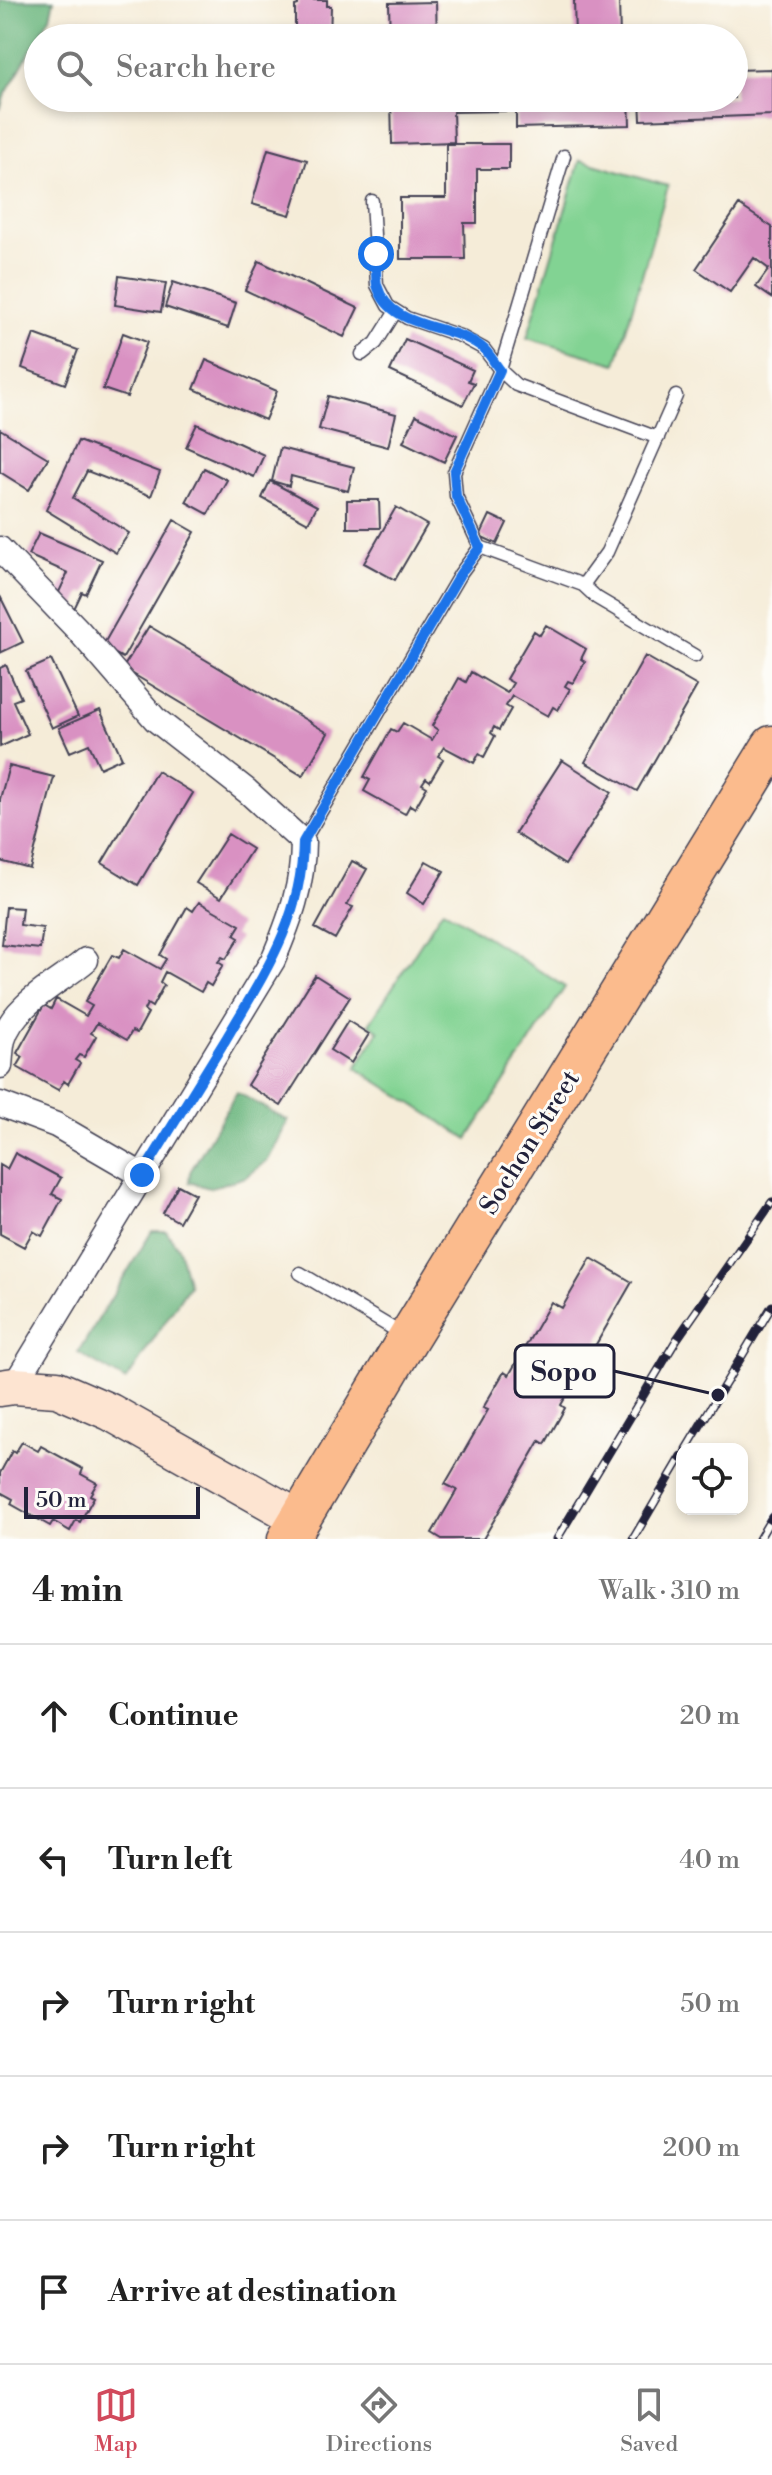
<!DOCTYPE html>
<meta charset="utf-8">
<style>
:root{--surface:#fff;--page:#f6f6f6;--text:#222;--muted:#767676;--line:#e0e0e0;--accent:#d1495b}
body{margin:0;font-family:"Libre Bodoni",serif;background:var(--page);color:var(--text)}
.controls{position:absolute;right:24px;bottom:24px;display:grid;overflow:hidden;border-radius:16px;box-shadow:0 4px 12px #0003}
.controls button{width:72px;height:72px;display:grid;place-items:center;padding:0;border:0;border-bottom:2px solid var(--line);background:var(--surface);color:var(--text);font:40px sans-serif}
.scale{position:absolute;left:24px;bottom:20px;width:176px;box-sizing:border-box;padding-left:8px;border:4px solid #22223b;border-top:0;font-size:22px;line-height:28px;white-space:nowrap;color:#22223b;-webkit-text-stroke:6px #fdfcf7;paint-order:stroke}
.stop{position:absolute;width:24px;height:24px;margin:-18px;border:6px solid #1a73e8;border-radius:50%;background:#fff}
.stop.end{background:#1a73e8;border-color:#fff;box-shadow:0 2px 8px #0008}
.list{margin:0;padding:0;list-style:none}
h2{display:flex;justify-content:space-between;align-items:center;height:104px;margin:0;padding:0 32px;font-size:34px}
h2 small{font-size:26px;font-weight:400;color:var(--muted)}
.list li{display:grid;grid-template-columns:52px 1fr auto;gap:24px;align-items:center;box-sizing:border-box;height:144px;padding:0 32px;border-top:2px solid var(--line)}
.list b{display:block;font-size:30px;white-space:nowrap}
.list em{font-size:26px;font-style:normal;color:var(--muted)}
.icon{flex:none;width:44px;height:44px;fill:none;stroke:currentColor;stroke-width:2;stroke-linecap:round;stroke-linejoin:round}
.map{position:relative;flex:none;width:772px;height:1539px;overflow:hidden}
.search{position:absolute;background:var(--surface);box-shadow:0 4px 12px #0003;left:24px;right:24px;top:24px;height:88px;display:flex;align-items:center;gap:20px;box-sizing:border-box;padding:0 28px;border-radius:44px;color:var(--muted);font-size:30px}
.sheet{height:824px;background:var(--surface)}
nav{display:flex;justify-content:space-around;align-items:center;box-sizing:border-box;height:112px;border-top:2px solid var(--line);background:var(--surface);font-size:22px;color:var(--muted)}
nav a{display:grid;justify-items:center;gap:4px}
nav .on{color:var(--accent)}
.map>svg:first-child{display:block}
</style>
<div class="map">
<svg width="772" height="1539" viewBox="0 0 772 1539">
<rect width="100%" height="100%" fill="#fdfcf7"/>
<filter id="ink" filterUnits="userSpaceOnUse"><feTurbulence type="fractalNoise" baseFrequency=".0125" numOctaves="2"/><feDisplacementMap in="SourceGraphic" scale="16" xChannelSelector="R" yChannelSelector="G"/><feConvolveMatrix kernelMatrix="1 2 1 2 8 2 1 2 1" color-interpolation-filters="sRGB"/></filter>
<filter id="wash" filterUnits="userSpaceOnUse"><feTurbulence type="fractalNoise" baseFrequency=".006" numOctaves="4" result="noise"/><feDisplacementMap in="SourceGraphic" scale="32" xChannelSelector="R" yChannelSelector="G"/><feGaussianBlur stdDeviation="1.8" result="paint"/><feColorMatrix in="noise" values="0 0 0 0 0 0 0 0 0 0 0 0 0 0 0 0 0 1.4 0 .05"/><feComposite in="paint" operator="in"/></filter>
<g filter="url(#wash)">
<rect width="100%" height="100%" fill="#f5ecd8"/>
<path fill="#82d393" stroke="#527a67" stroke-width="2" d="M580 160 668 186 616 364 527 338Z
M443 909 565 987 468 1139 356 1068 379 1031 369 1024Z"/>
<path fill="#69b57d" stroke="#466c5c" stroke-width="2" d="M0 0H54L50 17 4 97 0 110Z
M237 1092 288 1121 268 1160 246 1177 209 1188 189 1182 190 1172Z
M152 1231H166L179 1249 189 1285 126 1381 78 1353Z"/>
<g id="blocks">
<path fill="#d991c2" d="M298 0H327V6H331L330 38H295V6L298 5Z
M574 0H619L620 38H575Z
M436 2 437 38H390L389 3Z
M772 69V115L641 120 640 98H734V70Z
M391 98H507V111L453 112 454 142 392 144Z
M516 98H563L564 103H569V98H629L630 125 516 128Z
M446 144H509V169H477V223H464L465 259H400V198H446Z
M268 149 307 160 290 215 252 204Z
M739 205 772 227V298L756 287 769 269 754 258 730 292 696 269Z
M259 261 358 308 344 337 245 290Z
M119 276 166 283 161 312 115 305Z
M173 282 236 303 228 328 165 307Z
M123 333 147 342 127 397 103 389Z
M34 334 78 350 65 384 22 368Z
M405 339 473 370 468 381 474 383 463 405 390 371Z
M206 360 277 391 265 420 194 389Z
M328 396 396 414 388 447 319 429Z
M416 415 457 435 444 462 403 442Z
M197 424 264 455 254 477 186 447Z
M0 429 48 458 29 490 0 472Z
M78 441 160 472 151 496 87 471 73 498 129 533 116 553 46 510Z
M280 448 354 467 348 491 291 476 289 486 272 481Z
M204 468 227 480 208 514 186 502Z
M270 481 317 506 308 523 262 498Z
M347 500H379L380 528H347Z
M396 507 427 525 395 580 364 563Z
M490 515 507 523 497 544 480 536Z
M174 520 195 532 123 658 102 647Z
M39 533 102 560 86 594 82 592 74 609 66 605 59 592 68 573 28 555Z
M0 596 23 642 0 653Z
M546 625 586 649 581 659 585 662 573 683 568 681 565 686 570 689 558 710 553 707 548 716 512 696 506 706 511 709 499 730 494 727 491 733 495 736 484 757 479 754 474 763 444 747 438 756 443 759 430 781 426 778 422 784 427 787 415 808 410 805 405 814 364 791 370 780 364 777 391 729 397 732 403 723 432 740 438 730 432 726 459 678 466 682 471 672 507 693 513 683 506 679 534 631 540 635Z
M149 626 328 733 303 776 123 668Z
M645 656 697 686 637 791 585 762Z
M51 660 78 716 52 728 26 671Z
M6 665 21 698 13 701 28 734 0 747V668Z
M100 710 122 758 100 768 89 744 70 752 59 728Z
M562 760 612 792 565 865 515 833Z
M9 766 54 777 30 869 0 861V799Z
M157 771 193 793 138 885 102 863Z
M228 834 252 849 221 898 196 883Z
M352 861 367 869 347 905 353 907 335 939 315 928Z
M426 861 444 871 424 904 407 893Z
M199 902 240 925 234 935 239 938 226 959 222 957 218 962 223 965 211 986 206 983 201 992 165 972 160 982 164 985 152 1007 147 1004 144 1010 148 1013 137 1033 132 1031 127 1040 97 1023 91 1033 96 1036 84 1057 79 1055 75 1060 80 1063 68 1084 64 1081 58 1090 17 1067 23 1057 17 1053 44 1005 51 1009 56 999 86 1016 92 1006 85 1002 112 955 119 958 124 949 160 969 166 959 160 955 187 907 193 911Z
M6 907 22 908 20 925 43 928 40 949 2 945Z
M315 975 350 997 281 1106 247 1085Z
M348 1021 369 1034 351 1063 330 1050Z
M15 1153 61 1178 52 1194 62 1199 42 1236 33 1231 24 1247 0 1234V1165L7 1169Z
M178 1185 195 1194 179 1222 163 1213Z
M591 1258 632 1282 561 1405 565 1408 545 1444 540 1441 483 1539H442L432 1533 457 1490 445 1484 488 1410 483 1408 504 1372 509 1375 551 1302 562 1308Z
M22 1442 38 1451 41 1446 83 1469 81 1474 97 1483 90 1495 94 1497 80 1522 76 1520 70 1531 53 1521 50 1526 11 1504 13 1499 0 1492V1473L12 1451 15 1453Z"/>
</g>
</g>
<g filter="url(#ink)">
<use href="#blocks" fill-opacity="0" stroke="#424053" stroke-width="2"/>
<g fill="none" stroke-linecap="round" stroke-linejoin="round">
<defs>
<path id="lane" d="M372 201 377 285 388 306 407 318 460 336 484 349 500 370 516 385 658 438
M362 354 376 343 396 311
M480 547 456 496 454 472 500 370 564 156
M583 585 607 552 676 396
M303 842 460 574 480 547 583 585 597 598 695 656
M300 1273 402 1334"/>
<path id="street" d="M0 549 79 631 155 719 247 791 303 842C303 885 290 920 273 960L14 1386
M0 1066C1 1058 1 1048 3 1040 13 1004 59 983 86 960
M0 1104 56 1125 142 1175"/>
<path id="secondary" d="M0 1388 14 1386 57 1389 110 1412 300 1519"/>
<path id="primary" d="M288 1539 408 1338 772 746"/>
</defs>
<use href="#lane" stroke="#424053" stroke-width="15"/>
<use href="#street" stroke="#424053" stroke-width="27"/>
<use href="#secondary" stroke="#424053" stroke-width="39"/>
<use href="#primary" stroke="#424053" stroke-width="43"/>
<use href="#lane" stroke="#fff" stroke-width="12"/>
<use href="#street" stroke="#fff" stroke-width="24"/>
<use href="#secondary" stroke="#fde4d1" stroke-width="36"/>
<use href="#primary" stroke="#fbbb8d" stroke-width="40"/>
<defs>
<path id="rail" d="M686 1449 772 1306
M557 1539 677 1339 772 1202
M633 1539 682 1456
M759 1539 772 1517"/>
</defs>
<use href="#rail" stroke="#22223b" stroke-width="9"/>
<use href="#rail" stroke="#fdfcf7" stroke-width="6" stroke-dasharray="18" stroke-linecap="butt"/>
</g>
</g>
<g fill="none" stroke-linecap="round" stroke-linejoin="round" filter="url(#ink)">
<path stroke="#1a73e8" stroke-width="10" d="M142 1175C170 1130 198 1085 226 1039 264 974 302 919 303 842L460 574 480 547 456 496 454 472 500 370C495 364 491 356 485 350 455 322 390 332 377 285 375 276 377 264 376 254"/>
</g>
<g text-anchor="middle" stroke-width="6" stroke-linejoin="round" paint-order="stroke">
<g font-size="26" fill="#22223b" stroke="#fdfcf7">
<text transform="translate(529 1142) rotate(-58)" y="9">Sochon Street</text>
</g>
</g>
<path fill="none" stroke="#22223b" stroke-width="3" d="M718 1395L614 1371"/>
<circle fill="#22223b" stroke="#fdfcf7" stroke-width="3" cx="718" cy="1395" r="8"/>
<rect fill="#fdfcf7" stroke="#22223b" stroke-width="3" x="515" y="1345" width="99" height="52" rx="8"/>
<g font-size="28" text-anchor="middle" font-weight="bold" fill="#22223b">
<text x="564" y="1381">Sopo</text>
</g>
</svg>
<div class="controls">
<button><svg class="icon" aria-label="locate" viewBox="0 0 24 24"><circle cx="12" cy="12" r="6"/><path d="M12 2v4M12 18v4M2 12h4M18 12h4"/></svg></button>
</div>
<div class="scale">50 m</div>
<div class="stop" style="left:376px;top:254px"></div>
<div class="stop end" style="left:142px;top:1175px"></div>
<div class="search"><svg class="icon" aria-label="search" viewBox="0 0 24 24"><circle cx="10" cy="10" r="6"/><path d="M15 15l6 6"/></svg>Search here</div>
</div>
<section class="sheet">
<h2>4 min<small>Walk · 310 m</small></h2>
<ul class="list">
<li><svg class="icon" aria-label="ahead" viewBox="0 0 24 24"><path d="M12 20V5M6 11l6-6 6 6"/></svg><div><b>Continue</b></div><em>20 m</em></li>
<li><svg class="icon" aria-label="left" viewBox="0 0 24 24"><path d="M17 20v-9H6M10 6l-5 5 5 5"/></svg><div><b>Turn left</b></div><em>40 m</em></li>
<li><svg class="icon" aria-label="right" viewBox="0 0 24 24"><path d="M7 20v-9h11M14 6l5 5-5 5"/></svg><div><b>Turn right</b></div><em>50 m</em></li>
<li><svg class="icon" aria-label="right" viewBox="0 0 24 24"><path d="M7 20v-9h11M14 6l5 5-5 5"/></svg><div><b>Turn right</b></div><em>200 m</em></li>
<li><svg class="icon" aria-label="arrive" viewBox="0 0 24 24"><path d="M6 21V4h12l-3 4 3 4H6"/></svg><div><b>Arrive at destination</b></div></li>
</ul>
</section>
<nav>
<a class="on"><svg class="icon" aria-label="map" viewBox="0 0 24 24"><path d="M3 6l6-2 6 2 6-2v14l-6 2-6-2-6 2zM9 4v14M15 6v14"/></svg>Map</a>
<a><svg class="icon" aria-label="directions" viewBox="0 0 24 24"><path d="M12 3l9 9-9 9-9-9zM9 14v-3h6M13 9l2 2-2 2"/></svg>Directions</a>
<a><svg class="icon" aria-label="saved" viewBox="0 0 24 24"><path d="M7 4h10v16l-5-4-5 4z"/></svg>Saved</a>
</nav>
